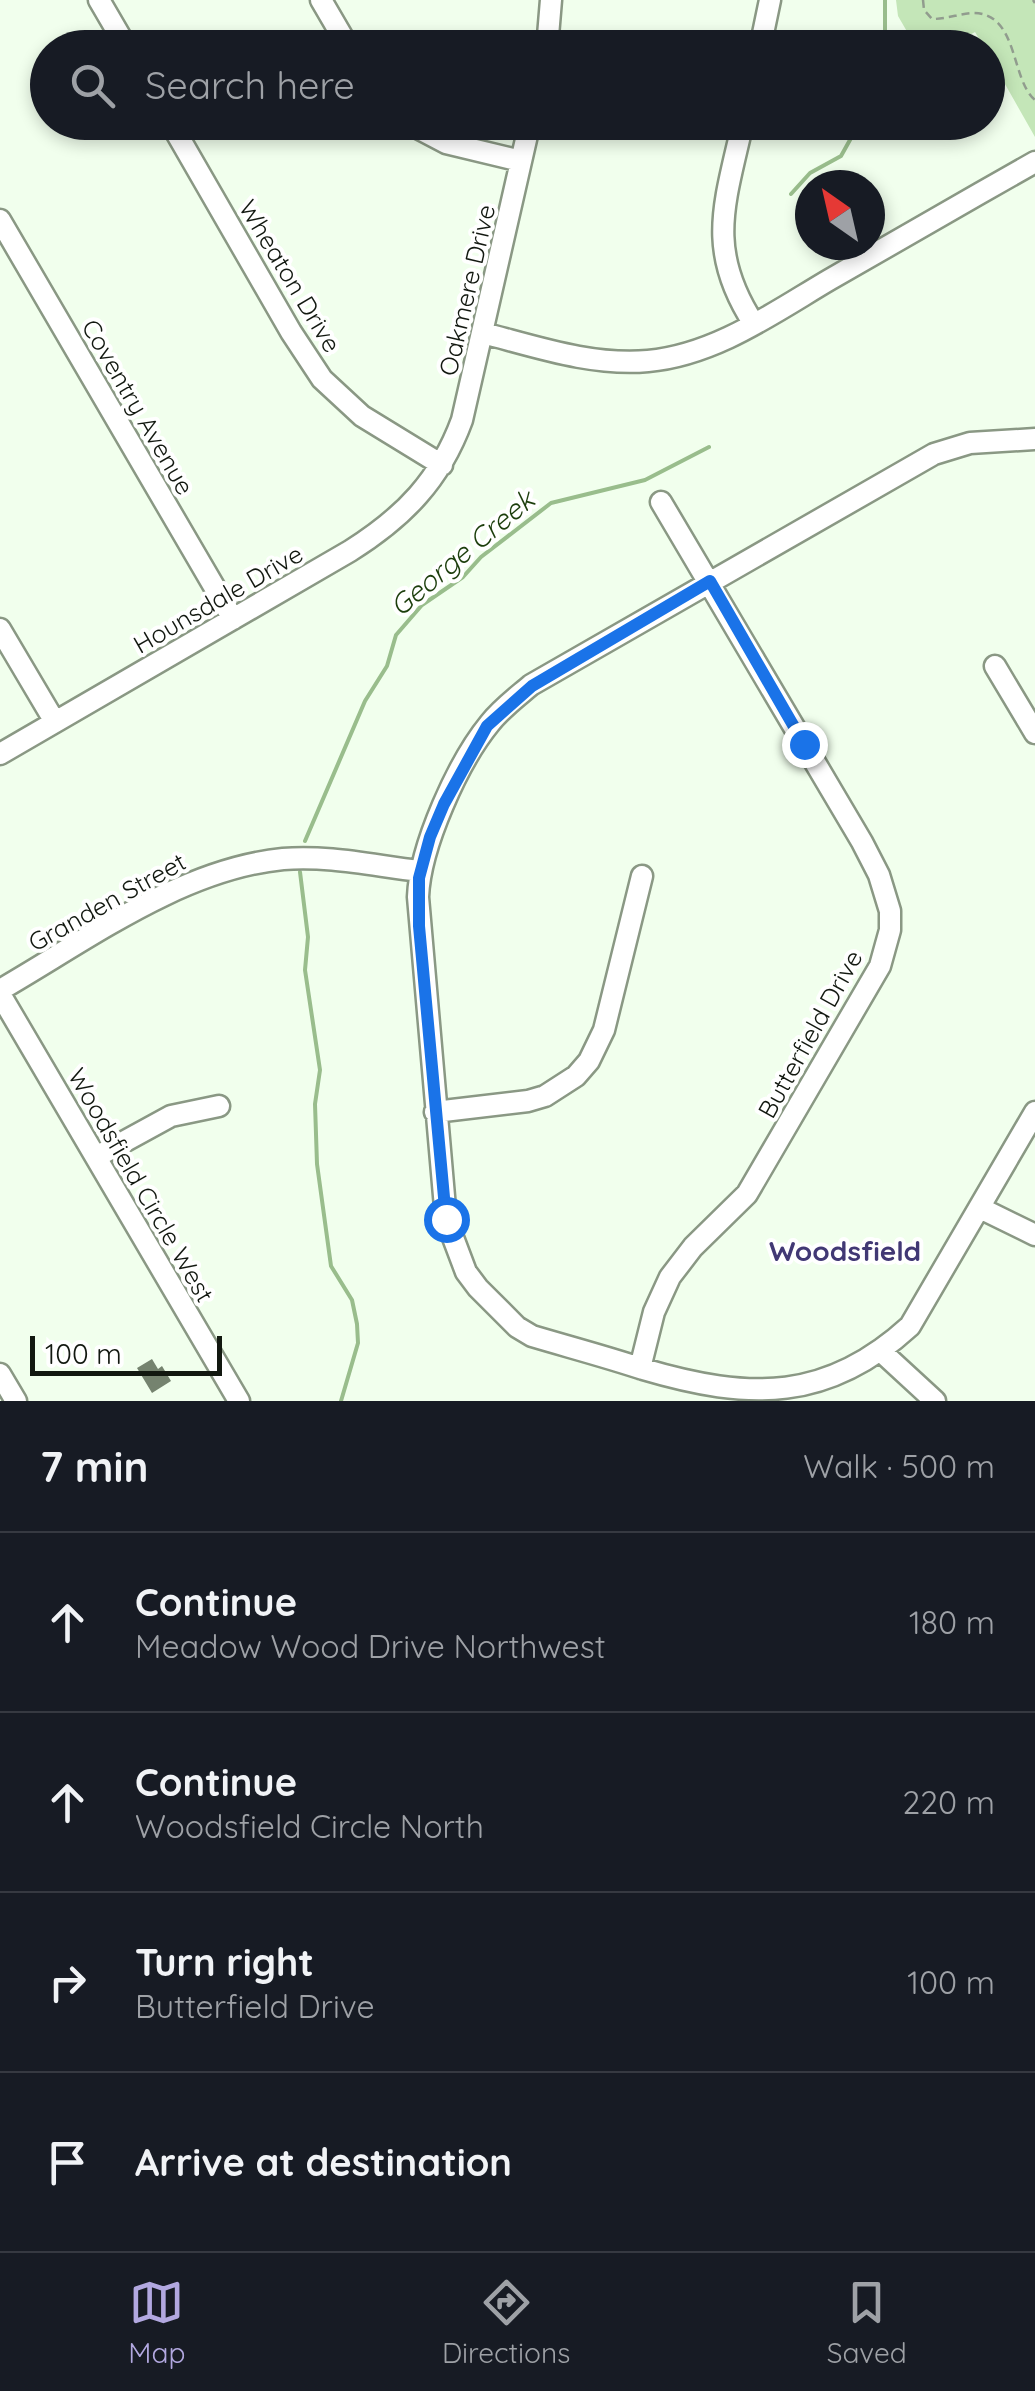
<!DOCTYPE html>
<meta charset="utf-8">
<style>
:root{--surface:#171b24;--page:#20242c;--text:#f1f3f6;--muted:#9ea1a6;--line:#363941;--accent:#b2a8e0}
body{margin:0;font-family:Quicksand,sans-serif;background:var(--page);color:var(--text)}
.compass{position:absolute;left:795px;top:170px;width:90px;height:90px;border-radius:50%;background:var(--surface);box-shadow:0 5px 15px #0003;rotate:326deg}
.scale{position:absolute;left:30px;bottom:25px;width:192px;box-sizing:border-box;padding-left:10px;border:5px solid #121810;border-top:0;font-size:28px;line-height:35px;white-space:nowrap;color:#121810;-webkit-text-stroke:8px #fff;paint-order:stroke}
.stop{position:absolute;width:30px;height:30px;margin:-22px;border:8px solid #1a73e8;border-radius:50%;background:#fff}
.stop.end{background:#1a73e8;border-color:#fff;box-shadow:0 2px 10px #0008}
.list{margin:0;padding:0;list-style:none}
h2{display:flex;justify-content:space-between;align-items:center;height:130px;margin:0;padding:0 40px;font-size:42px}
h2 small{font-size:32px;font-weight:400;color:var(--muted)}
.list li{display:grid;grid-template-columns:65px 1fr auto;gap:30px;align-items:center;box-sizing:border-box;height:180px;padding:0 40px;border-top:2px solid var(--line)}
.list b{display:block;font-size:38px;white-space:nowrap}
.list p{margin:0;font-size:32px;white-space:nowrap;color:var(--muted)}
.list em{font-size:32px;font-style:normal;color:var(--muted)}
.icon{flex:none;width:55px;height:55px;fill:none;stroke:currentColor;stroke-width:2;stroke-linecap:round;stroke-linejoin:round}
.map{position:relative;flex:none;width:1035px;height:1401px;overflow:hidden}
.search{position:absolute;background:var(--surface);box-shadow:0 5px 15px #0003;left:30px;right:30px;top:30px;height:110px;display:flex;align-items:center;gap:25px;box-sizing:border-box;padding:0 35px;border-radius:55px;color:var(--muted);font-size:38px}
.sheet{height:850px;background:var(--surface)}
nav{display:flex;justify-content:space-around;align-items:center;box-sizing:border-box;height:140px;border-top:2px solid var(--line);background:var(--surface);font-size:28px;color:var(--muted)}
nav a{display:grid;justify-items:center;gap:5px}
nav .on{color:var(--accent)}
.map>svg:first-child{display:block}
</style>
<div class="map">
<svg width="1035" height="1401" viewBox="0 0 1035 1401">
<rect width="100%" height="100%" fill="#f1ffed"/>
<path fill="#c4e6b8" d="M896 0H1035V137L988 54V48L984 47 975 32 948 47H916L898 16Z"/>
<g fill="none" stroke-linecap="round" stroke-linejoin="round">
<path stroke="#99bd8c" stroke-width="4" d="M885 48V0
M791 194 810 173 841 156 860 122
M305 841 365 701 387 666 396 635 422 605 463 577 481 557 551 503 645 480 709 447
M300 872 308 937 305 970 320 1070 315 1104 317 1164 331 1266 352 1300 357 1324 358 1343 341 1401"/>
</g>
<path fill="#75836f" d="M152 1359 158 1369 162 1366 171 1381 152 1393 137 1368Z"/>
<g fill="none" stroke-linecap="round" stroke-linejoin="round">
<defs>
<path id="minor" d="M99 0 127 48
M321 0 349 48
M547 48 551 0
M760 48 770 0
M170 122 291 332 322 379 362 416 442 465
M406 122 446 143 521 161
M743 122C725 203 705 249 754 324
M0 220 233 619
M483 333C537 347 592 366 648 361 715 355 773 313 829 280 897 241 966 201 1035 162
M1035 439 970 443 934 454 531 685C517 697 502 708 490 723 458 762 420 846 418 897L446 1219 466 1272 478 1288 517 1327 532 1336C569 1347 607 1357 643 1369 751 1401 828 1401 910 1326L1035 1112
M0 629 55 722
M995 666 1035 733
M0 754 350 551C404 517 440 480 462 420L530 122
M0 990C87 940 181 869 283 859 328 855 375 866 420 871
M0 994 239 1401
M435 1112 528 1101 545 1096 576 1076 589 1061 604 1030 642 876
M96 1157 171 1116 219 1106
M980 1208 1035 1235
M885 1355 935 1401
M640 1368 654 1312 670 1277 693 1247 747 1194 880 966 890 930V911L879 875 862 842 661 502
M0 1374 16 1401"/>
</defs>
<use href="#minor" stroke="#8a9884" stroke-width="25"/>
<path stroke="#919c8e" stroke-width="2.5" stroke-dasharray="8 5" stroke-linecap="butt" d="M923 0 924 10 932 19C946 19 959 14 972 13 1019 12 1010 79 1035 100
M1033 0 1035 3"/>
<use href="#minor" stroke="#fff" stroke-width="20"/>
</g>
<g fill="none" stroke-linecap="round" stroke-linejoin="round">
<path stroke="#1a73e8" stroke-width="12" d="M446 1219 419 926V878L430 837 444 804 487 726 532 686 710 581 804 744"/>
</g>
<g text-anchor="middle" stroke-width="8" stroke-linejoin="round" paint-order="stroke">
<g font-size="25" fill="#121810" stroke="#fff">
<text transform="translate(290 276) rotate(59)" y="9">Wheaton Drive</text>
<text transform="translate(467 290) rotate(-77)" y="9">Oakmere Drive</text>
<text transform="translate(138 407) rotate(60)" y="9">Coventry Avenue</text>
<text transform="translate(218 599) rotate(-30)" y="9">Hounsdale Drive</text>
<text transform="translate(107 902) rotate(-29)" y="9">Granden Street</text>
<text transform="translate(810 1034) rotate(-61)" y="9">Butterfield Drive</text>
<text transform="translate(141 1185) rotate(60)" y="9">Woodsfield Circle West</text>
</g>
<g font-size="28" font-style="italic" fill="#1c3e0c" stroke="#fff">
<text transform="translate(462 553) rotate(-40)" y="10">George Creek</text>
</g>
<g font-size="28" font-weight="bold" fill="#413874" stroke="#fff">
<text x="845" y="1261">Woodsfield</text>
</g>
</g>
</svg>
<svg class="compass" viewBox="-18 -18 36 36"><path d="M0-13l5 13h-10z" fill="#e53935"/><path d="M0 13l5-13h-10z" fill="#9ea1a6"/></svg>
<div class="scale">100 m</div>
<div class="stop" style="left:446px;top:1219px"></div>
<div class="stop end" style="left:804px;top:744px"></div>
<div class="search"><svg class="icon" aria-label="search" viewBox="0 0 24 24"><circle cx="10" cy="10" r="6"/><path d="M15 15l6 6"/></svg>Search here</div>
</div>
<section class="sheet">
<h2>7 min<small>Walk · 500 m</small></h2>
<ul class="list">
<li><svg class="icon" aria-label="ahead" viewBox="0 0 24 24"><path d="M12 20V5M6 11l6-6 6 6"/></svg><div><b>Continue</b><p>Meadow Wood Drive Northwest</p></div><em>180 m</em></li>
<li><svg class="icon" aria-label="ahead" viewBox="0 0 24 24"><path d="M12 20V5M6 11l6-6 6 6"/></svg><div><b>Continue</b><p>Woodsfield Circle North</p></div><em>220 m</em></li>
<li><svg class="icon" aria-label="right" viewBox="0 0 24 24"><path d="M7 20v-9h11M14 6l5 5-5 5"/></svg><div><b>Turn right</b><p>Butterfield Drive</p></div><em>100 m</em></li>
<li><svg class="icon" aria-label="arrive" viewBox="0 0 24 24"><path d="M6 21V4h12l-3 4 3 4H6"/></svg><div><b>Arrive at destination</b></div></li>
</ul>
</section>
<nav>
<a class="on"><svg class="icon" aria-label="map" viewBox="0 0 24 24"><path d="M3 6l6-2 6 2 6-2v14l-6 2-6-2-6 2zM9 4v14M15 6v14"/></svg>Map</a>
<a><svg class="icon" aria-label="directions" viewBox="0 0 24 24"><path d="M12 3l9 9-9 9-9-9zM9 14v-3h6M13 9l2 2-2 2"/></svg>Directions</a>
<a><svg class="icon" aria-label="saved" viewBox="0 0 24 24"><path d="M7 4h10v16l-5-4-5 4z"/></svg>Saved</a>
</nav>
